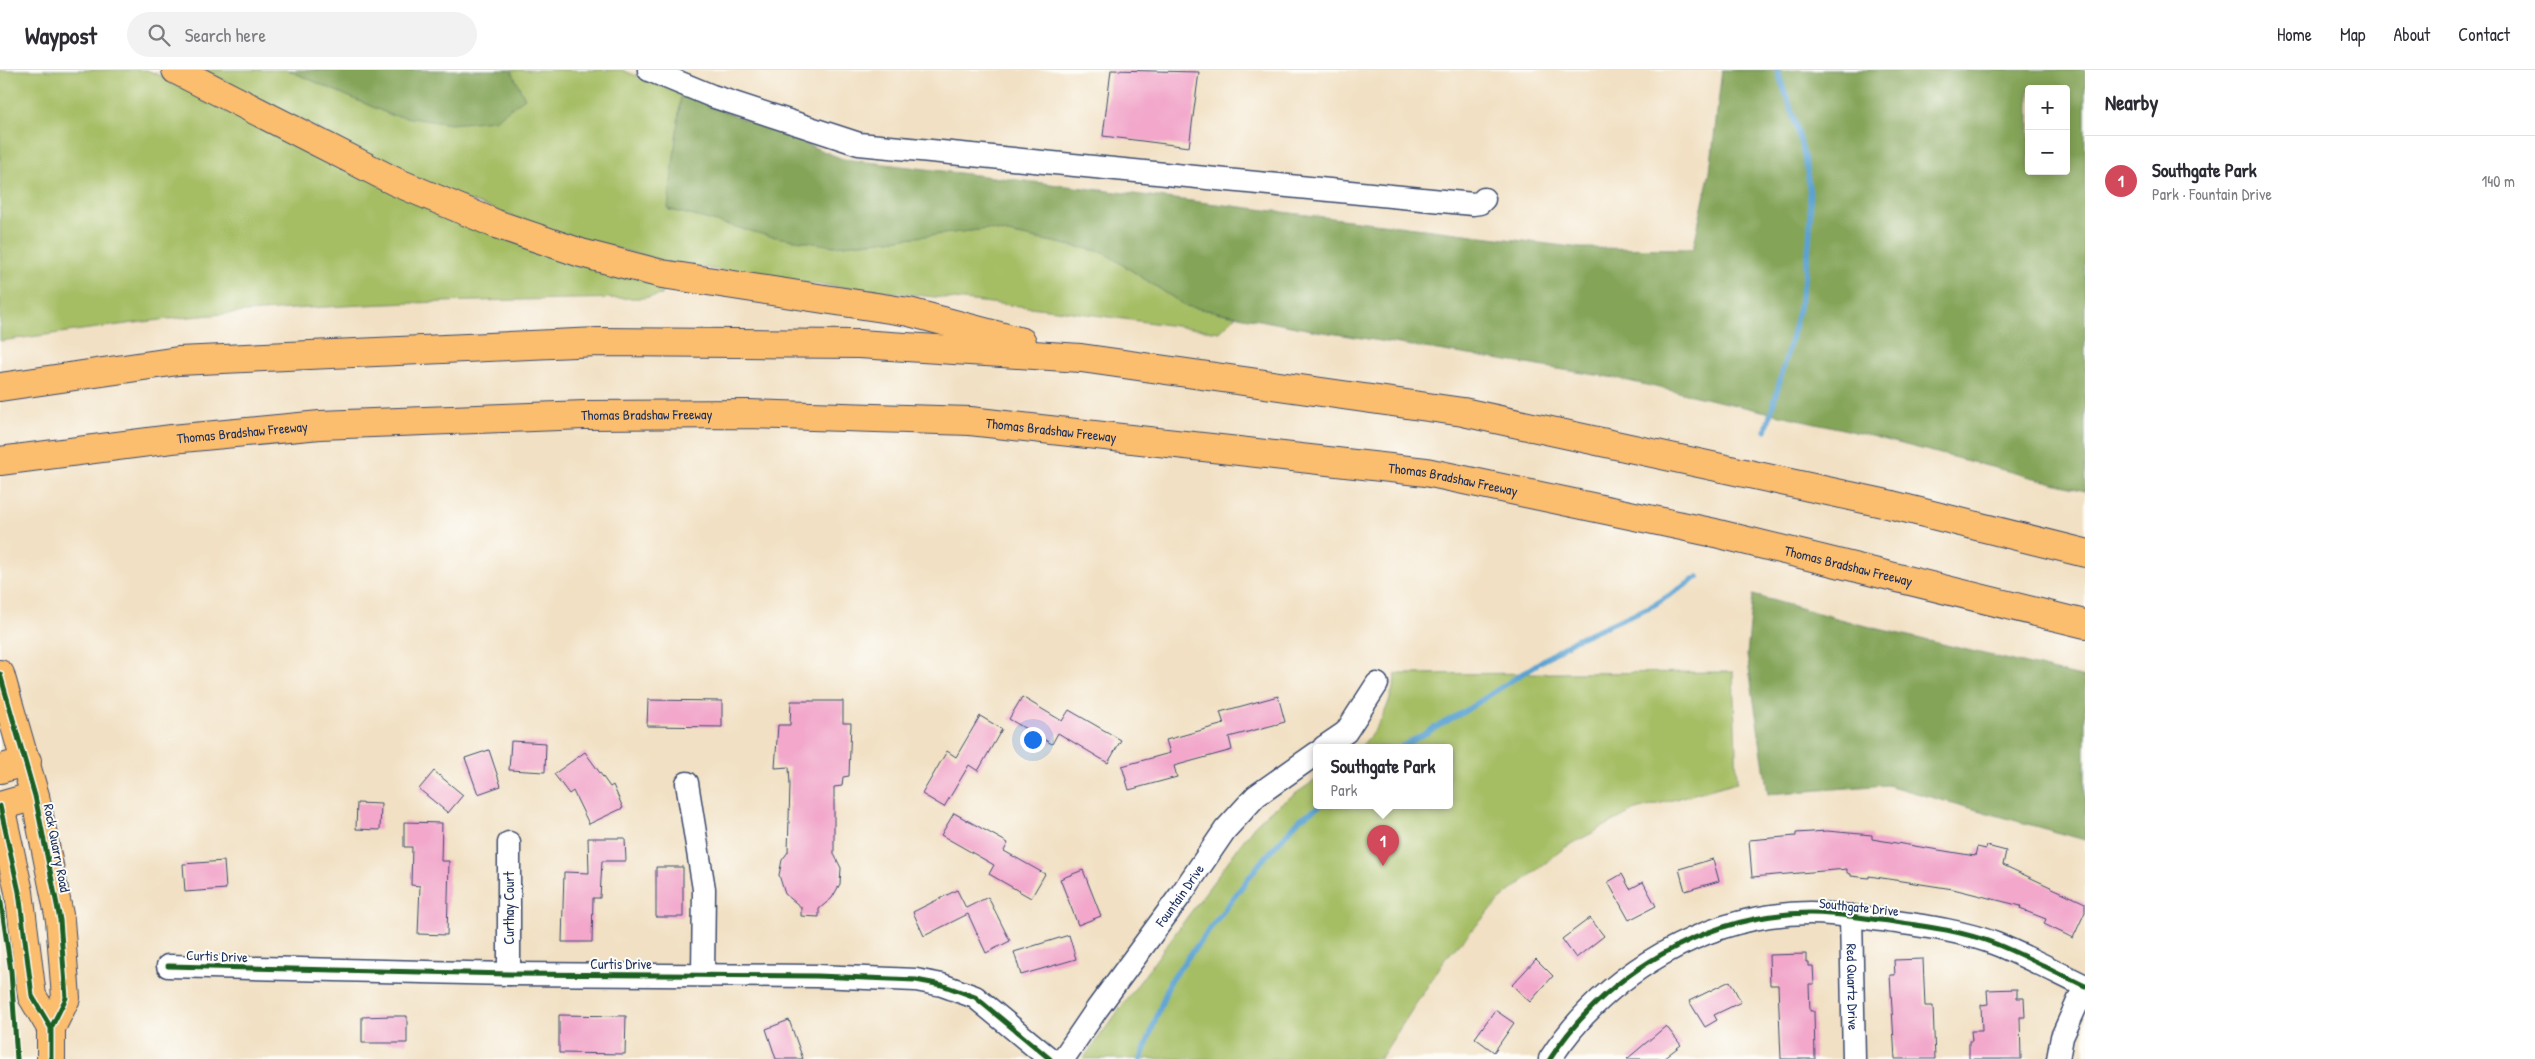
<!DOCTYPE html>
<meta charset="utf-8">
<style>
:root{--surface:#fff;--page:#f2f2f3;--text:#2b2b33;--muted:#7c7c81;--line:#e1e1e2;--accent:#d1495b}
body{margin:0;font-family:"Patrick Hand",sans-serif;background:var(--page);color:var(--text)}
.controls{position:absolute;right:15px;top:15px;display:grid;overflow:hidden;border-radius:5px;box-shadow:0 2px 12px #0003}
.controls button{width:45px;height:45px;display:grid;place-items:center;padding:0;border:0;border-bottom:1px solid var(--line);background:var(--surface);color:var(--text);font:25px sans-serif}
.you{position:absolute;left:1032px;top:669px;width:18px;height:18px;margin:-12px;border:4px solid #fff;border-radius:50%;background:#1a73e8;box-shadow:0 0 0 8px #1a73e833}
.badge{display:grid;place-items:center;width:32px;height:32px;border-radius:50%;background:var(--accent);color:#fff;font-size:16px;font-weight:700}
.pin{position:absolute;translate:-50% -41px;filter:drop-shadow(0 1px 2px #0008)}
.pin::after{content:'';position:absolute;top:26px;width:18px;height:15px;background:inherit;clip-path:polygon(0 0,100% 0,50% 100%)}
.popup{position:absolute;left:1313px;top:674px;width:140px;height:65px;box-sizing:border-box;display:grid;place-content:center;border-radius:5px;background:var(--surface);filter:drop-shadow(0 1px 4px #0005);font-size:16px;white-space:nowrap;color:var(--muted)}
.popup b{font-size:19px;color:var(--text)}
.popup::after{content:'';position:absolute;left:50%;top:100%;margin-left:-10px;border:10px solid transparent;border-top-color:var(--surface)}
.list{margin:0;padding:0;list-style:none}
h2{display:flex;justify-content:space-between;align-items:center;height:65px;margin:0;padding:0 20px;font-size:21px}
h2 small{font-size:16px;font-weight:400;color:var(--muted)}
.list li{display:grid;grid-template-columns:32px 1fr auto;gap:15px;align-items:center;box-sizing:border-box;height:90px;padding:0 20px;border-top:1px solid var(--line)}
.list b{display:block;font-size:19px;white-space:nowrap}
.list p{margin:0;font-size:16px;white-space:nowrap;color:var(--muted)}
.list em{font-size:16px;font-style:normal;color:var(--muted)}
.icon{flex:none;width:28px;height:28px;fill:none;stroke:currentColor;stroke-width:2;stroke-linecap:round;stroke-linejoin:round}
.map{position:relative;flex:none;width:2085px;height:989px;overflow:hidden}
header{display:flex;align-items:center;gap:30px;box-sizing:border-box;height:70px;padding:0 25px;background:var(--surface);border-bottom:1px solid var(--line)}
header strong{font-size:24px}
nav{display:flex;gap:28px;margin-inline-start:auto;font-size:18px}
.search{width:350px;height:45px;background:var(--page);display:flex;align-items:center;gap:12px;box-sizing:border-box;padding:0 18px;border-radius:28px;color:var(--muted);font-size:19px}
main{display:flex}
aside{flex:1;background:var(--surface)}
.map>svg:first-child{display:block}
</style>
<header>
<strong>Waypost</strong>
<div class="search"><svg class="icon" aria-label="search" viewBox="0 0 24 24"><circle cx="10" cy="10" r="6"/><path d="M15 15l6 6"/></svg>Search here</div>
<nav><a>Home</a><a>Map</a><a>About</a><a>Contact</a></nav>
</header>
<main>
<div class="map">
<svg width="2085" height="989" viewBox="0 0 2085 989">
<rect width="100%" height="100%" fill="#fdfcf7"/>
<filter id="ink" filterUnits="userSpaceOnUse"><feTurbulence type="fractalNoise" baseFrequency=".02" numOctaves="2"/><feDisplacementMap in="SourceGraphic" scale="10" xChannelSelector="R" yChannelSelector="G"/><feConvolveMatrix kernelMatrix="1 2 1 2 8 2 1 2 1" color-interpolation-filters="sRGB"/></filter>
<filter id="wash" filterUnits="userSpaceOnUse"><feTurbulence type="fractalNoise" baseFrequency=".0096" numOctaves="4" result="noise"/><feDisplacementMap in="SourceGraphic" scale="20" xChannelSelector="R" yChannelSelector="G"/><feGaussianBlur stdDeviation="1.12" result="paint"/><feColorMatrix in="noise" values="0 0 0 0 0 0 0 0 0 0 0 0 0 0 0 0 0 1.4 0 .05"/><feComposite in="paint" operator="in"/></filter>
<g filter="url(#wash)">
<rect width="100%" height="100%" fill="#f1e0c3"/>
<path fill="#a5bd63" stroke="#607660" d="M0 0H147L664 217 662 225 643 228C485 230 327 233 169 249 113 255 56 264 0 271Z
M204 0H288L391 45 524 28 511 0H622L681 24 669 140 834 176 988 159 1103 182 1186 236 1236 246 1220 262 1057 240 803 213 666 192 549 160 463 128 382 93Z
M1733 602 1737 712 1633 741 1564 778 1500 830 1445 889 1380 989H1083L1254 756 1270 741 1317 709V735H1449V677H1360C1381 657 1391 632 1396 604Z"/>
<path fill="#84a459" stroke="#506a5c" fill-rule="evenodd" d="M288 0H511L525 28 495 50 450 54 391 45Z
M1722 0H2085V421L1847 360 1615 308 1317 261 1186 236 1103 182 988 159 834 176 769 166 668 139 681 24 843 89 1581 178 1693 179 1710 101ZM2029 19H2066V101H2029Z
M1753 525 1858 554 2085 608V770L1887 715 1768 724 1747 585Z"/>
<g fill="none" stroke-linecap="round" stroke-linejoin="round">
<path stroke="#5aa2d1" stroke-width="5.5" d="M1766 360C1787 283 1817 198 1809 117 1805 77 1791 38 1777 0
M1401 677 1465 641 1574 570 1654 535 1698 507
M1141 989 1170 911 1260 793 1300 749 1321 735"/>
</g>
<g id="blocks">
<path fill="#f2a7cb" d="M1111 0 1199 2 1189 77 1103 66Z
M1278 626 1285 652 1229 667 1232 680 1174 696 1177 707 1129 720 1122 696 1170 683 1166 670 1224 654 1220 642Z
M1022 627 1062 651 1069 640 1121 670 1108 693 1058 663 1052 674 1009 649Z
M648 630 722 631V657L647 656Z
M791 631H843V653H851L849 706 843 707 842 716 834 717V784L841 798 840 814 832 828 819 839V847L801 846V837L785 824 779 805 782 790 788 782 790 715 789 697 775 698 778 655H790Z
M980 646 1002 659 978 701 969 695 944 737 922 724 947 681 956 687Z
M511 671 546 673 545 702 509 700Z
M489 680 501 716 478 724 465 688Z
M585 682 610 717 613 715 623 738 589 754 573 721 569 724 554 704Z
M434 701 463 725 448 743 419 719Z
M357 733 381 734 380 760 356 759Z
M954 743 1008 773 1004 781 1045 804 1031 828 989 804 994 795 941 765Z
M404 752 442 753 441 791H449L447 865 418 864 420 816 411 815 412 777H404Z
M1827 761 1872 765V769L1975 786 1977 777 1986 779 1987 776 2006 781 2003 795 2085 833V842L2073 868 2044 854 2046 849 2020 839 2021 836 1953 819 1869 806V808L1851 806V804L1847 803V799L1752 807 1749 770 1796 766V763Z
M588 768H625L626 791H602L600 828H593L592 872H562L564 802 589 803Z
M1713 789 1719 811 1685 821 1679 799Z
M224 791 226 819 185 822 183 794Z
M656 797H683V847H656Z
M1083 800 1101 846 1078 855 1060 809Z
M1622 804 1630 819 1643 812 1656 836 1629 850 1608 812Z
M957 820 966 838 988 827 1010 871 986 883 968 844 924 866 913 842Z
M1590 848 1604 866 1576 888 1562 869Z
M1069 865 1076 889 1021 905 1014 882Z
M1806 884V892H1809V896H1813L1814 914H1809L1810 941H1814L1815 989H1781L1778 915H1770L1769 885Z
M1536 889 1553 906 1530 932 1512 915Z
M1923 889 1925 936H1933L1935 989H1895L1890 905H1895L1894 890Z
M1730 911 1741 932 1714 945 1717 950 1705 957 1689 931Z
M2017 919V928H2024L2025 947H2020L2021 989H1969V971H1972L1971 961H1982L1981 935 1988 934 1987 920Z
M1495 940 1514 953 1494 982 1475 968Z
M559 945 626 946 625 984 559 983Z
M392 946H407V973H362V947Z
M789 950 803 989H776L766 959Z
M1666 956 1681 975 1663 989H1627Z"/>
</g>
</g>
<g filter="url(#ink)">
<use href="#blocks" fill-opacity="0" stroke="#3b4a6d" stroke-width="1"/>
<g fill="none" stroke-linecap="round" stroke-linejoin="round">
<defs>
<g id="minor">
<path d="M649 0 712 26 859 74 1473 134 1480 133 1484 129"/>
<path d="M1324 677 1346 662 1377 614"/>
<path d="M687 713 704 819 703 905"/>
<path d="M509 773V904"/>
<path id="s1" d="M1851 846 1854 989"/>
<path d="M168 896 509 904 817 906 916 910 942 915 975 927 1050 989"/>
<path id="s2" d="M1063 989 1097 939 1182 823 1225 760 1256 726 1317 683"/>
<path d="M1550 989C1606 903 1706 844 1810 843 1836 843 1863 848 1889 851 1924 856 1963 861 1996 874 2026 886 2056 902 2085 916"/>
<path d="M2058 989 2062 967 2085 916"/>
</g>
<path id="major" d="M0 604 35 726 60 850 66 928 51 958V989
M0 736 19 822 32 926 51 958"/>
<g id="highway">
<path d="M176 0 394 111 496 154 581 183 662 204 909 242 1022 272"/>
<path d="M0 317 178 291 598 272 859 274 1081 288 1463 342 1892 435 2085 483"/>
<path id="s3" d="M0 391 172 369 320 355 585 345 749 344 970 351 1426 402 1715 463 2085 554"/>
<path d="M0 699 27 691"/>
<path d="M0 736 35 726"/>
</g>
</defs>
<use href="#minor" stroke="#3b4a6d" stroke-width="25"/>
<use href="#major" stroke="#3b4a6d" stroke-width="30"/>
<use href="#highway" stroke="#3b4a6d" stroke-width="30"/>
<use href="#minor" stroke="#fff" stroke-width="22"/>
<use href="#major" stroke="#fbbd6e" stroke-width="28"/>
<use href="#highway" stroke="#fbbd6e" stroke-width="28"/>
<defs>
<path id="cycleway" d="M0 604 35 726 60 850 66 928 51 958V989
M0 736 19 822 32 926 51 958
M0 826 11 901 17 989
M168 896 509 904 817 906 916 910 942 915 975 927 1050 989
M1550 989C1606 903 1706 844 1810 843 1836 843 1863 848 1889 851 1924 856 1963 861 1996 874 2026 886 2056 902 2085 916"/>
</defs>
<use href="#cycleway" stroke="#fdfcf7" stroke-width="8"/>
<use href="#cycleway" stroke="#1b5e20" stroke-width="5"/>
</g>
</g>
<g text-anchor="middle" stroke-width="4" stroke-linejoin="round" paint-order="stroke">
<g font-size="14" fill="#1b2f5e" stroke="#fdfcf7">
<text dy="5" stroke="none"><textPath href="#s3" startOffset="649">Thomas Bradshaw Freeway</textPath></text>
<text dy="5" stroke="none"><textPath href="#s3" startOffset="1054">Thomas Bradshaw Freeway</textPath></text>
<text dy="5" stroke="none"><textPath href="#s3" startOffset="244">Thomas Bradshaw Freeway</textPath></text>
<text dy="5" stroke="none"><textPath href="#s3" startOffset="1459">Thomas Bradshaw Freeway</textPath></text>
<text dy="5" stroke="none"><textPath href="#s3" startOffset="1864">Thomas Bradshaw Freeway</textPath></text>
<text transform="translate(57 778) rotate(79)" y="5">Rock Quarry Road</text>
<text dy="5" stroke="none"><textPath href="#s2" startOffset="201">Fountain Drive</textPath></text>
<text transform="translate(1859 837) rotate(6)" y="5">Southgate Drive</text>
<text transform="translate(509 838) rotate(-90)" y="5">Curthay Court</text>
<text transform="translate(217 886) rotate(2)" y="5">Curtis Drive</text>
<text x="621" y="899">Curtis Drive</text>
<text dy="5" stroke="none"><textPath href="#s1" startOffset="71">Red Quartz Drive</textPath></text>
</g>
</g>
</svg>
<div class="controls">
<button>+</button>
<button>−</button>
</div>
<div class="you"></div>
<div class="pin badge" style="left:1383px;top:796px">1</div>
<div class="popup"><b>Southgate Park</b>Park</div>
</div>
<aside>
<h2>Nearby<small></small></h2>
<ul class="list">
<li><span class="badge">1</span><div><b>Southgate Park</b><p>Park · Fountain Drive</p></div><em>140 m</em></li>
</ul>
</aside>
</main>
